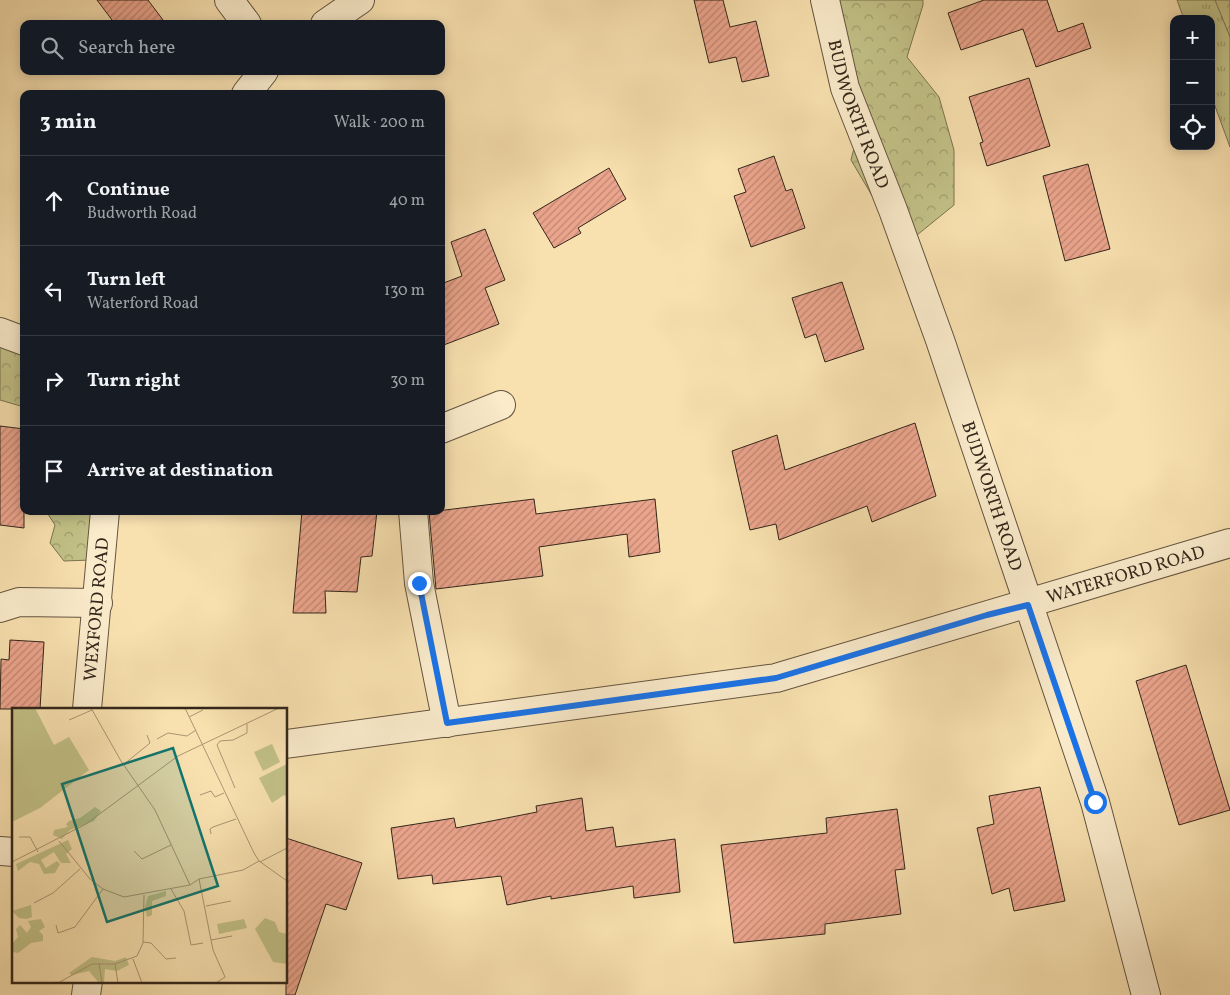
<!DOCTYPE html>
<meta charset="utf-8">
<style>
:root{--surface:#171b24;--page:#242831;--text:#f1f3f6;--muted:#9ea1a6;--line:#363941}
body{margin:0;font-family:Vollkorn,serif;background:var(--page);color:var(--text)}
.controls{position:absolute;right:15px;top:15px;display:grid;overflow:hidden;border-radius:10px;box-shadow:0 2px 12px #0003}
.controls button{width:45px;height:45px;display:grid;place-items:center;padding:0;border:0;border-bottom:1px solid var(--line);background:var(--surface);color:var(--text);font:25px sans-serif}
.stop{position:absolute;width:15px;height:15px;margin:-11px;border:4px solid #1a73e8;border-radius:50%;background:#fff}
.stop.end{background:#1a73e8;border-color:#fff;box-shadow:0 1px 5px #0008}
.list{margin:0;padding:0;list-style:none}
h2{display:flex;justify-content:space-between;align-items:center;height:65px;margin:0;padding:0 20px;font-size:21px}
h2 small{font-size:16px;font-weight:400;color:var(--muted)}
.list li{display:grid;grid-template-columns:32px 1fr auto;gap:15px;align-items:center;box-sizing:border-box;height:90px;padding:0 20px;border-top:1px solid var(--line)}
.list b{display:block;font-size:19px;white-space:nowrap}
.list p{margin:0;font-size:16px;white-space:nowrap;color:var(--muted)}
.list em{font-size:16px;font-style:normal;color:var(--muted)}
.icon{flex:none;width:28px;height:28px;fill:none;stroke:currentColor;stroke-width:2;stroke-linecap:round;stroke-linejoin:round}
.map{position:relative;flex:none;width:1230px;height:995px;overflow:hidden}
.search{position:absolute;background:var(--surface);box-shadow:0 2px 12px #0003;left:20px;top:20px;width:425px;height:55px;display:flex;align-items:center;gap:12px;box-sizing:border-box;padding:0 18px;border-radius:10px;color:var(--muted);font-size:19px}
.panel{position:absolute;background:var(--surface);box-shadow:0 2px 12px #0003;left:20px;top:90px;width:425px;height:425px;border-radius:10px}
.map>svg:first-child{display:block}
</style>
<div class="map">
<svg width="1230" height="995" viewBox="0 0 1230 995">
<defs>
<pattern id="grass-tufts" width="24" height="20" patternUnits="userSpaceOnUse" patternTransform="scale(1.25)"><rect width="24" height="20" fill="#c2c187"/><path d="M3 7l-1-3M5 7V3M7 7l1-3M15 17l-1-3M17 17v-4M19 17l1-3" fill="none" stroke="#9e9d6e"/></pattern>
<pattern id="forest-crowns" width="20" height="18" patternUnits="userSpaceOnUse" patternTransform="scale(1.25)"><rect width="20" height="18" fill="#c2c187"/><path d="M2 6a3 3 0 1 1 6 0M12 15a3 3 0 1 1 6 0" fill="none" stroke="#9e9d6e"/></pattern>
<pattern id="building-hatch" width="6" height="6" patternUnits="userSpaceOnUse" patternTransform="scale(1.25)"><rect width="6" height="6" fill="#eca58d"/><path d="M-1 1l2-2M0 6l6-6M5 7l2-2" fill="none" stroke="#c08672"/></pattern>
</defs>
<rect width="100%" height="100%" fill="#f8e0af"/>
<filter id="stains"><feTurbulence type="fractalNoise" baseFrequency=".004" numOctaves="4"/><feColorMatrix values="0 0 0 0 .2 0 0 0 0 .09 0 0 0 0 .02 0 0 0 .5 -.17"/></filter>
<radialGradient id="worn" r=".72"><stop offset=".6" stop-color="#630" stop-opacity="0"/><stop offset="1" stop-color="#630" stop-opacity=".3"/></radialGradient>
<path fill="url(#grass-tufts)" stroke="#7a7450" d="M1177 0H1230V147L1211 95V19H1184Z"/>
<path fill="url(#forest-crowns)" stroke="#7a7450" d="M829 0H923V5L907 57 939 97 954 150V205L906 244 887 221 851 160 860 124Z
M1215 0H1230V37Z
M0 340 24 347V407L0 400Z
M46 511H94L91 560 64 561 50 543 55 525Z"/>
<path fill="url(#building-hatch)" stroke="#32261a" d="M97 0H148L166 24H115Z
M694 0H723L730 27 756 21 769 76 742 82 736 57 709 63Z
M984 0H1047L1058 32 1083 23 1091 48 1036 67 1023 29 961 50 948 13Z
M1029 78 1050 146 987 166 980 143 983 142 969 97Z
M774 156 786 191 792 189 805 228 751 247 734 196 746 192 738 169Z
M1088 164 1110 249 1065 261 1043 176Z
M609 168 626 199 578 228 581 233 554 248 533 213Z
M485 229 505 280 485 288 499 324 441 346V284L462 276 451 242Z
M842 282 864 349 825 362 816 334 805 338 792 298Z
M915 423 936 496 872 522 867 506 779 540 776 524 750 530 732 451 777 435 785 470Z
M0 426 24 429V528L0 525Z
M534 499 536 514 655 499 660 552 629 557 627 534 539 547 543 576 436 589 429 512Z
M302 511H377L372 556 361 557 357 592 325 591 326 613H293Z
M10 640 44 642 40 709H0L1 659 9 660Z
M1186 665 1230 810 1179 825 1136 681Z
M1040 787 1065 901 1014 911 1009 888 992 894 977 828 994 824 989 796Z
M582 798 586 831 613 827 616 847 675 839 680 892 634 898 633 886 551 899V896L507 905 501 876 433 884 432 875 398 879 391 828 454 818 456 828 537 812 536 806Z
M897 809 905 869 895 870 901 914 825 924V934L734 943 721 845 827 833 826 818Z
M286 838 362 863 346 910 326 904 295 995H286Z"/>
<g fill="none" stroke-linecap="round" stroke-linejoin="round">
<defs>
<g id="minor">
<path d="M229 0 247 24"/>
<path id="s1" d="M825 0 845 88 893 210 940 340 1095 802 1146 995"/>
<path d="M325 24 360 0"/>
<path d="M246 94 264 71"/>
<path d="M0 332 24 341"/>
<path d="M441 429 501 405"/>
<path d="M413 511 419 583 447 723"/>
<path d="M0 608 19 602 98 603"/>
<path id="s2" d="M87 709 105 511"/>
<path id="s3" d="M286 744 776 678 1230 543"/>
<path d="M0 851 14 852"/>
<path d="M86 995 88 981"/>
</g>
</defs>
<use href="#minor" stroke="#64543f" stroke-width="30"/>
<use href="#minor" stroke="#faebcb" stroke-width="28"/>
</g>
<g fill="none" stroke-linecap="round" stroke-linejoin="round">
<path stroke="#1a73e8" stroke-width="6" d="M419 583 447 723 776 678 987 615 1028 605 1095 802"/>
</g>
<g text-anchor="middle" stroke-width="5" stroke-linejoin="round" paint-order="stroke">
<g font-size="18" fill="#32261a" stroke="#faebcb">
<text dy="6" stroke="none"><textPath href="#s1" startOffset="119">BUDWORTH ROAD</textPath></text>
<text dy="6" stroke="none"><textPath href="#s1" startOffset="524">BUDWORTH ROAD</textPath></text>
<text dy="6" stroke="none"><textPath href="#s3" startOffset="859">WATERFORD ROAD</textPath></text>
<text dy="6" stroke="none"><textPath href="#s2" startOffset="100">WEXFORD ROAD</textPath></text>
</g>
</g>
<g transform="translate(12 708)">
<rect width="275" height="275" fill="#f8e0af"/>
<path d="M0 0H23L42 37 57 29 77 62 28 100 0 114ZM232 211 235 220 207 226 205 216Z" fill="#c2c187"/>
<path d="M40 36 62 68 50 78 49 66 31 63 16 44 22 40 33 46ZM0 54 36 89 12 107 0 78ZM83 99 89 103 82 113 58 122 50 131 41 127 42 122 56 119 54 116 57 113 68 110ZM56 132 60 141 54 146 59 155H49L42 144 29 152 34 160 45 153 48 156 43 165 32 166 27 156 18 154 6 163 4 156ZM154 183V188L140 193V207L135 209 133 199 136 188ZM19 197 20 209 15 211 7 210 0 203ZM29 211 33 219 27 223 31 227V233L19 235 6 245 1 244 0 236 6 229 4 221 8 217 15 225 19 219 16 213ZM80 249 103 253 114 249 117 257 105 263 93 261 92 275H87L77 263 60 267 57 265Z" fill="#c2c187"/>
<path d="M275 56V90L272 87 260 95 247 70Z" fill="#c2c187"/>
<path d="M260 36 268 54 251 63 242 44ZM253 210 263 214 267 224 275 226V256L261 254 243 221Z" fill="#c2c187"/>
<path fill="none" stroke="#a99673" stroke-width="1" d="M79 0 109 53 143 102 178 177M173 0 242 145 247 153 275 173M177 9 191 2M57 12 80 2M145 31 156 25 175 28 184 22M111 57 138 35 135 27M223 80 205 37 208 33 221 32 235 25V16M188 87 199 83 203 89 212 85M199 126 198 121 201 119 224 111M7 129H18L26 144M47 133 78 171 91 181 112 189 178 177 187 171 231 162 247 153M122 143 130 151 159 137M0 154 74 116 166 48 267 0M248 154 275 140M187 171 201 242 213 269 204 275M159 181 172 203 179 237 191 235M22 195 41 185 68 161M194 198 219 193M44 217 46 225 63 219 91 181M199 232 220 228M131 234 139 235 154 251 164 250M121 251 130 275M87 255 90 275M103 256 106 275M46 275 80 256H103L125 248 131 235 132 187"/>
<path fill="#0f766e" fill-opacity="0.15" stroke="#0f766e" stroke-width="2.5" d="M161 40 206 178 95 214 50 76Z"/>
<rect width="275" height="275" fill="none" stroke="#32261a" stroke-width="2.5"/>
</g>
<rect width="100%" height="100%" filter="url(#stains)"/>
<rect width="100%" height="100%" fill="url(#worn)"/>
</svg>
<div class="controls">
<button>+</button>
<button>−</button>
<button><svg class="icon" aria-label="locate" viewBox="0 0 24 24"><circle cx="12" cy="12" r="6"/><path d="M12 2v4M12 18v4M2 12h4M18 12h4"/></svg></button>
</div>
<div class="stop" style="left:1095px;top:802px"></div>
<div class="stop end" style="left:419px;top:583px"></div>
<div class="search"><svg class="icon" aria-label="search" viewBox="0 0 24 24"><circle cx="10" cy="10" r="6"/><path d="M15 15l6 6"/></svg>Search here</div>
<section class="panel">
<h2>3 min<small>Walk · 200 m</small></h2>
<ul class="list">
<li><svg class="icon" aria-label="ahead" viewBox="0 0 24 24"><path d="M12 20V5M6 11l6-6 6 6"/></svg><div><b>Continue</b><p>Budworth Road</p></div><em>40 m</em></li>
<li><svg class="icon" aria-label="left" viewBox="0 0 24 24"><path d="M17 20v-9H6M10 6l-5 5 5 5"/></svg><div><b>Turn left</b><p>Waterford Road</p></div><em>130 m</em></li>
<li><svg class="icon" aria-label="right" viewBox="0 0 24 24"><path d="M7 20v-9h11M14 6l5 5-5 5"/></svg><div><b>Turn right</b></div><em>30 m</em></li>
<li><svg class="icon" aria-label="arrive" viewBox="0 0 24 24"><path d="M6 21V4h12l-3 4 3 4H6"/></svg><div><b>Arrive at destination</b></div></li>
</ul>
</section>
</div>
